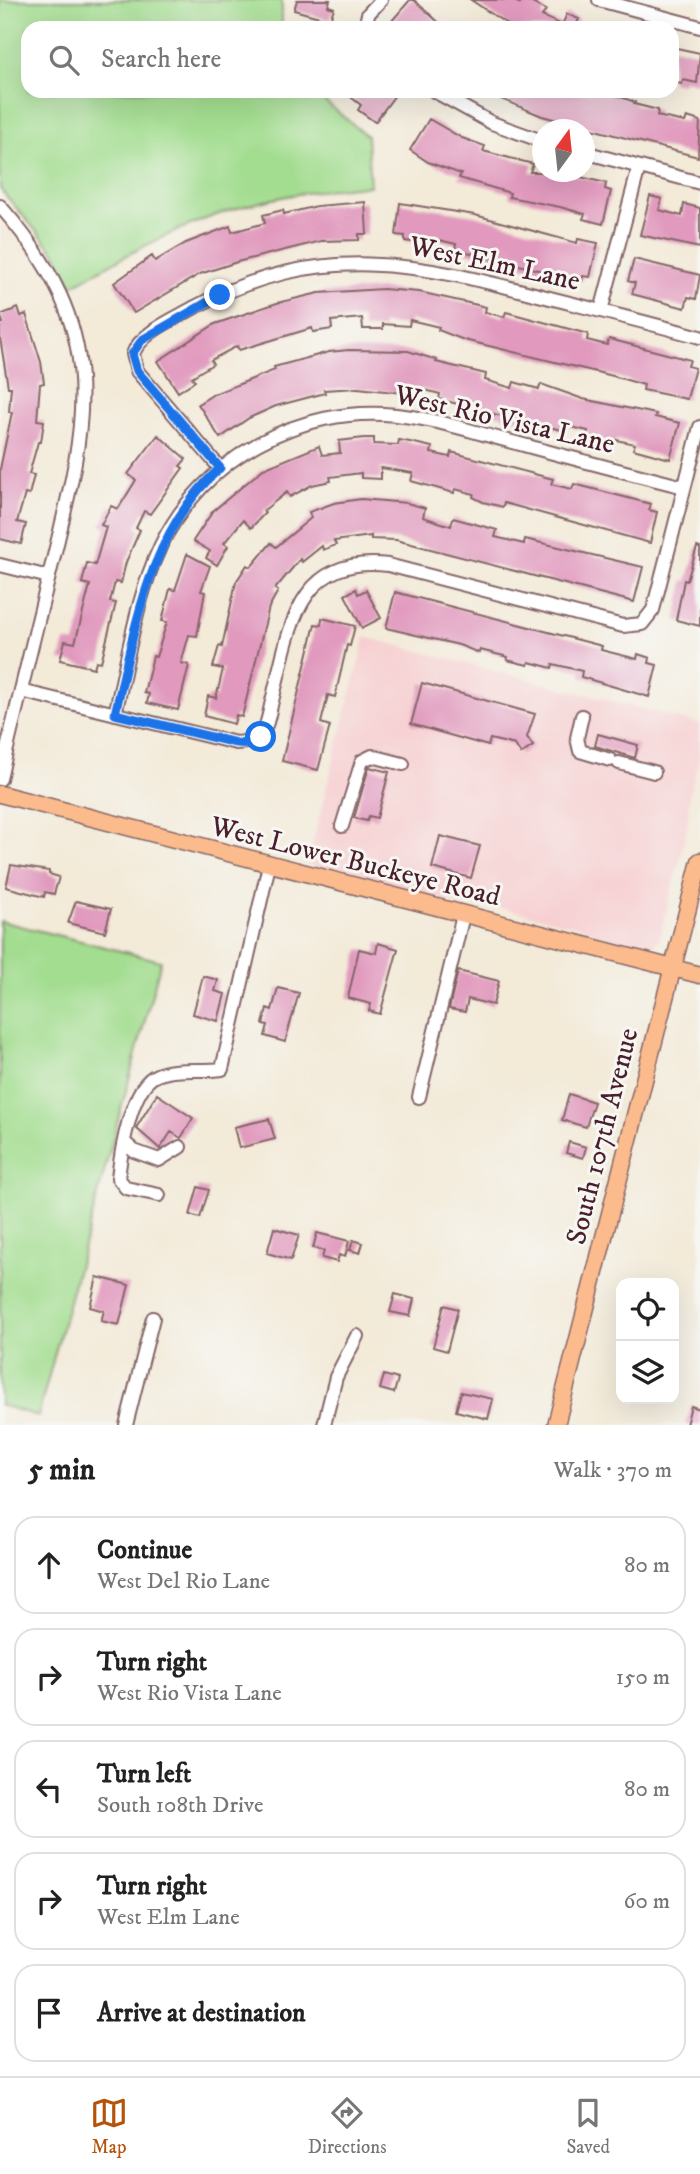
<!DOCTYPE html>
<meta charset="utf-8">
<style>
:root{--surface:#fff;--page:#f2f2f2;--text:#222;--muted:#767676;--line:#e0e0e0;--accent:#b45309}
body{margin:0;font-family:"IM FELL DW Pica",serif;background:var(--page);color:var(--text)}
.controls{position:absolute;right:21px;bottom:21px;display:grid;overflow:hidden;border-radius:14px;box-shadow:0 7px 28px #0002}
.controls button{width:63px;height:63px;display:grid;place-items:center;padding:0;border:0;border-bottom:2px solid var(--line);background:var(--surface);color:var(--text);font:35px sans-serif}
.compass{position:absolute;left:532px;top:119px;width:63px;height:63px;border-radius:50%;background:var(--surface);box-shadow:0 7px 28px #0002;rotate:15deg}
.stop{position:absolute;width:21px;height:21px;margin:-16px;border:5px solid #1a73e8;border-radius:50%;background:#fff}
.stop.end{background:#1a73e8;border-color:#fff;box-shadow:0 2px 7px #0008}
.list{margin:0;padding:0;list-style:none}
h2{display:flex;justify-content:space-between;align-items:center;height:91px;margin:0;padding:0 28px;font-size:30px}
h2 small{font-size:23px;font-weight:400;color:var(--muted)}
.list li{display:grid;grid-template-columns:46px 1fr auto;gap:21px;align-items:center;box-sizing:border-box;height:98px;margin:0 14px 14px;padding:0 14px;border:2px solid var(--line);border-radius:21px}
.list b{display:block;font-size:26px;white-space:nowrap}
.list p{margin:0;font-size:23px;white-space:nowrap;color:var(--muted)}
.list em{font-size:23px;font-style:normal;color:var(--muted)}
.icon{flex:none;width:38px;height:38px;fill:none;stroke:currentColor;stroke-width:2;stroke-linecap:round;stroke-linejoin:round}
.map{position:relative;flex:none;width:700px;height:1425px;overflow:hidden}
.search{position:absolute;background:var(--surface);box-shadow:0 7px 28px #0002;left:21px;right:21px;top:21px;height:77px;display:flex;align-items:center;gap:18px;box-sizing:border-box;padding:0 24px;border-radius:21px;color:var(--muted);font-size:26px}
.sheet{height:651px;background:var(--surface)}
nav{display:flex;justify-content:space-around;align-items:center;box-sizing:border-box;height:98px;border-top:2px solid var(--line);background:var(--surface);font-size:19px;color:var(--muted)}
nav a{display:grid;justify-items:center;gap:4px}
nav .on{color:var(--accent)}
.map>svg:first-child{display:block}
</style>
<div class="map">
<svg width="700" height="1425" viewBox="0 0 700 1425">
<rect width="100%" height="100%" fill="#f6f6f2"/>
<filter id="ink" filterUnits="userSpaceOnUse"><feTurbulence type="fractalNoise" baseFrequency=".0143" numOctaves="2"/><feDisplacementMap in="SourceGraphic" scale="14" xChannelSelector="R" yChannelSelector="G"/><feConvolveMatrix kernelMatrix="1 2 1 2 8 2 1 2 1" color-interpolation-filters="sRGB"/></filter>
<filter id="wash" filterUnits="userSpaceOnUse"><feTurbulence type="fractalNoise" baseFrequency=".00686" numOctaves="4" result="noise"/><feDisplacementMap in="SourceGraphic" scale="28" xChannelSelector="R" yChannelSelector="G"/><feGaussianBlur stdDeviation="1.57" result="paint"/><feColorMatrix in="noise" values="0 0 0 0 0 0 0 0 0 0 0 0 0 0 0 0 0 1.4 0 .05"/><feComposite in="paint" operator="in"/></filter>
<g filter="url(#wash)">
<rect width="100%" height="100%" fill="#f3ead8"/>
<path fill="#f7cfd1" d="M365 637 700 724V756L690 792 687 831 659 940 652 947 638 948 617 944 584 928 499 907 461 904 307 865Z"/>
<path fill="#a3dd90" stroke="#767e5e" stroke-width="2" d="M0 0H282V28H28V91H312L367 136 370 186C247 193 177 225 72 286L57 255 0 189Z
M0 921 161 961 38 1416 0 1405Z"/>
<g id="blocks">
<path fill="#e19abe" d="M297 0H330L328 6 334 8 330 20 294 10Z
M410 0H414L445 28H395L390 23Z
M471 0H513L520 4 521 0H526L546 10 542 16 562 25 567 14 579 19 575 28H513Z
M672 47 700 53 697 83 683 80 682 84 672 82Z
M343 91H398L375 122 358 110 361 105Z
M482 91 610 93 635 102 634 104 658 110 657 116 685 122 687 117 700 121 698 157 542 116Z
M429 119 462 138 485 146 483 151 533 164 530 172H559L606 183 605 189 611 191 603 224 583 219 585 214 560 207 509 197 510 193 459 178 461 174 428 162 410 150Z
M650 196 662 199 659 210 682 216 684 204 700 208V248L640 235Z
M365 202 367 234H359V240L321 241 237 262 200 274 134 313 114 283 152 256 155 261 186 243 230 226 232 232 265 223 263 215 283 210 284 214 317 206Z
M400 203 475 215 577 243 578 239 598 243 590 277 583 276 582 281 551 273 455 249 456 244 435 239V245L405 241V236L396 235Z
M634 259 700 275 696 299 688 297 685 308 632 294 635 283 628 281Z
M383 289 419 292 473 304 486 307 485 312 504 317 506 312 588 334 587 340 607 345 609 339 690 360 688 366 695 368 687 399 643 390 644 385 613 376 464 340 438 330 439 327 410 320 409 326 383 324V329H363L362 318 331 321 332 329 313 332 312 328 239 350 237 346 211 360 213 364 192 377 195 381 178 392 158 361 215 324 277 303 319 293Z
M18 308 21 316 26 314 41 362 44 383 40 384 37 420 44 421 41 442H38L29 474 34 475 29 495 25 494 17 522 26 524 21 544 0 539V469L12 412H9L11 387H8L0 338V324L3 323 0 315Z
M349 350 408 351 437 360 436 362 486 374 485 380 512 388 514 382 539 389 541 384 583 399 656 414 655 417 680 423 670 459 633 449 635 444 616 440 614 445 586 437 588 431 567 426 566 431 494 414 439 399 440 394 421 389 420 395 358 388 324 390 325 393 276 406 249 418 220 438 198 404 214 394 275 370 274 367 329 352Z
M158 435 186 459 180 466 183 468 150 514 144 511 136 528 140 530 126 562 121 583 115 582 110 602 116 603 101 662 96 661 94 668 60 660 65 641 75 643 90 585 82 583 87 563 95 565 106 527 101 525 111 506 118 509 136 480 128 474Z
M364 438H374V444L398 445 399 440 410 442 432 447 431 453 450 457 451 452 553 479 551 484 572 489 574 484 651 504 649 510 657 512 650 543 504 503 503 507 483 502 473 497 474 494 455 489 454 493 411 481 413 473 381 468V479L361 478V473L330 477 331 481 312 485 290 497 287 492 263 511 265 513 251 528 243 520 224 543 228 546 217 565 206 558 210 551 193 541 213 511 263 469 319 446 322 455 340 453 339 441Z
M361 499 407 503 425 508 423 517 451 526 453 518 497 530 495 537 524 544 525 539 643 567 634 602 396 540 371 539V536L334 541 336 545 323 550 322 546 302 562 300 559 275 589 278 591 269 607 242 717 236 715 234 724 204 716 208 696 216 698 223 669 213 667 219 646 222 647 236 582 247 565 251 567 271 543 276 547 311 518 309 512 334 503Z
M697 547 700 548V626L676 620 684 580 687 581Z
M187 554 210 566 201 591 205 592 197 636 189 635 181 663 189 665 178 710 147 703 149 694 144 693 153 656 156 657 167 622 162 621 170 589 175 590Z
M356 589 358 594 366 590 381 618 362 628 345 595Z
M395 592 602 646 601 650 637 659 638 654 650 658 649 663 657 665 649 697 581 677 582 671 553 664 552 668 529 662 528 665 507 660 508 657 480 650 479 653 459 645 386 628Z
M322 618 355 626 350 646 347 645 335 697 328 695 321 723 330 726 318 770 282 761 315 624 321 625Z
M422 683 535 714 527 737 533 746 521 754 515 745 490 739 488 746 411 724Z
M598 734 638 745 635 758 595 746Z
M369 767 389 772 377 818 369 816 367 821 354 818Z
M440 836 480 846 471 878 432 868Z
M11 865 49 871V874L59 877 54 894 45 892 44 897 6 887Z
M76 901 111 909 105 932 68 923Z
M378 943 398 949 380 1014 369 1011 371 1004 348 998 359 949 376 953Z
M458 971 499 981 493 1005 468 999 465 1012 449 1009Z
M203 976 218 980 215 991 225 994 218 1021 193 1014Z
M278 988 299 993 285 1042 265 1036 268 1025 263 1024 267 1008 272 1010Z
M157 1094 193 1118 181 1138 171 1132 160 1149 136 1128Z
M569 1094 594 1102 586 1127 562 1120Z
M269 1119 275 1139 239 1148 234 1127Z
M569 1142 586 1147 583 1158 566 1153Z
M198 1187 209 1190 200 1218 190 1215Z
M274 1228 299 1235 291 1260 267 1253Z
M317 1233 349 1241 345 1257 339 1255 337 1262 322 1258 324 1251 313 1248Z
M353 1240 363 1243 360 1253 350 1250Z
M97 1277 129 1285 119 1325 101 1321 104 1311 90 1307Z
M395 1294 414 1299 410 1316 390 1312Z
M444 1305 458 1309 447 1351 433 1347Z
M384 1375 398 1379 394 1393 380 1389Z
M461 1392 493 1399 488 1419 456 1411Z
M691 1406 700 1409V1425H686Z"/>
</g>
</g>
<g filter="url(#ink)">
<use href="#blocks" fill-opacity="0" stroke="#856668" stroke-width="2"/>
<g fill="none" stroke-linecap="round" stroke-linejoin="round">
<defs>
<path id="minor" d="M599 0 700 27
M365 28 368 14 381 0
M434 91 492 123 542 141
M584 152 700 183
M0 206C111 332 88 419 51 568 34 638 16 708 0 779
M601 311 639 167
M220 468 137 371 133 354C140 333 176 318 195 307 321 241 416 263 546 297 597 310 649 323 700 337
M0 565 49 577
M21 691 236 743 256 741C268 730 269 712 273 697 290 628 297 555 388 565L623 626 642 624 653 610 700 427
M115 714C128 659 136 597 161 545 204 458 299 405 396 415 438 419 479 434 520 444 574 459 629 473 684 487
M582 716 577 738 580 751 610 760
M619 763 654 772
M342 826 362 761 372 756 403 764
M419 1097 463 915
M124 1142 134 1151 159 1160 180 1147
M159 1195 126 1188 118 1178C121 1152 131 1085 157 1075 176 1067 201 1072 222 1069L269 865
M126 1425 153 1318
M324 1425 336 1377 357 1336"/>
<path id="major" d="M0 794 700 975
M556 1425 700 861"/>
</defs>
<use href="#minor" stroke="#856668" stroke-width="16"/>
<use href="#major" stroke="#856668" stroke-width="19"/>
<use href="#minor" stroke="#fff" stroke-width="12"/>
<use href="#major" stroke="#fbbb8c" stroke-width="16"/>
</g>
</g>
<g fill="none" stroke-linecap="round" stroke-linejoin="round" filter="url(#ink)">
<path stroke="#1a73e8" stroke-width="9" d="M220 295 142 340 132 354 137 371 220 468C149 532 136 625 115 714L236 743 250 744 261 737"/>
</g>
<g text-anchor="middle" stroke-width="6" stroke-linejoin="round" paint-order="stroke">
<g font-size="28" fill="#4a1f2b" stroke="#f6f6f2">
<text transform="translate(495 262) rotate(12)" y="10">West Elm Lane</text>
<text transform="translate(505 418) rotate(13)" y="10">West Rio Vista Lane</text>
<text transform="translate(356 860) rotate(14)" y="10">West Lower Buckeye Road</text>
<text transform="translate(601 1136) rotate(-76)" y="10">South 107th Avenue</text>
</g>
</g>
</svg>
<div class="controls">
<button><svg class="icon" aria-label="locate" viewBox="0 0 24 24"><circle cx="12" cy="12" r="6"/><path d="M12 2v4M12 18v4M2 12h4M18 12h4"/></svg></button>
<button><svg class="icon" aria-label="layers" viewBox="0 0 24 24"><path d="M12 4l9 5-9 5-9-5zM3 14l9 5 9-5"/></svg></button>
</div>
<svg class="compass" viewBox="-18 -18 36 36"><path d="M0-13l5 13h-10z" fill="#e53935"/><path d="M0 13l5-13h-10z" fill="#767676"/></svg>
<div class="stop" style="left:261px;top:737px"></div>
<div class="stop end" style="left:220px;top:295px"></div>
<div class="search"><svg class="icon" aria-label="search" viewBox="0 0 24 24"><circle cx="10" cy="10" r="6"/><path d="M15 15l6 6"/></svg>Search here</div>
</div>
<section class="sheet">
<h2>5 min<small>Walk · 370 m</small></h2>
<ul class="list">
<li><svg class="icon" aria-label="ahead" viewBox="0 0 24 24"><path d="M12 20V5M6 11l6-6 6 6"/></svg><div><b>Continue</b><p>West Del Rio Lane</p></div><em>80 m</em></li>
<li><svg class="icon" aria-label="right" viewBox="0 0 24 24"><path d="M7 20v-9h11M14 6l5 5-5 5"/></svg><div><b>Turn right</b><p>West Rio Vista Lane</p></div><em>150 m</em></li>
<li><svg class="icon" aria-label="left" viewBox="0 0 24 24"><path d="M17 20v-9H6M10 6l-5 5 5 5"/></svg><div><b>Turn left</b><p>South 108th Drive</p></div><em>80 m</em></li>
<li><svg class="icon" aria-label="right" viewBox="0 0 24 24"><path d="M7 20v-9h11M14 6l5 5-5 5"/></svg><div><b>Turn right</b><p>West Elm Lane</p></div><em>60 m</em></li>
<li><svg class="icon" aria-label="arrive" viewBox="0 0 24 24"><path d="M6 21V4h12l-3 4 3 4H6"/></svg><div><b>Arrive at destination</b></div></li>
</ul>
</section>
<nav>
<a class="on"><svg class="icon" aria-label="map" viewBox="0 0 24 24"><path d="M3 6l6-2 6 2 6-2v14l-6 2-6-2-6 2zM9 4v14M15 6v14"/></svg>Map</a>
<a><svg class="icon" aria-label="directions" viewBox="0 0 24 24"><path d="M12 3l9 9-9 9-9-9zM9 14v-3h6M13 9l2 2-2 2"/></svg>Directions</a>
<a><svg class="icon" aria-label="saved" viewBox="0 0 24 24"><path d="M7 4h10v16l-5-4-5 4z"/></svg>Saved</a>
</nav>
